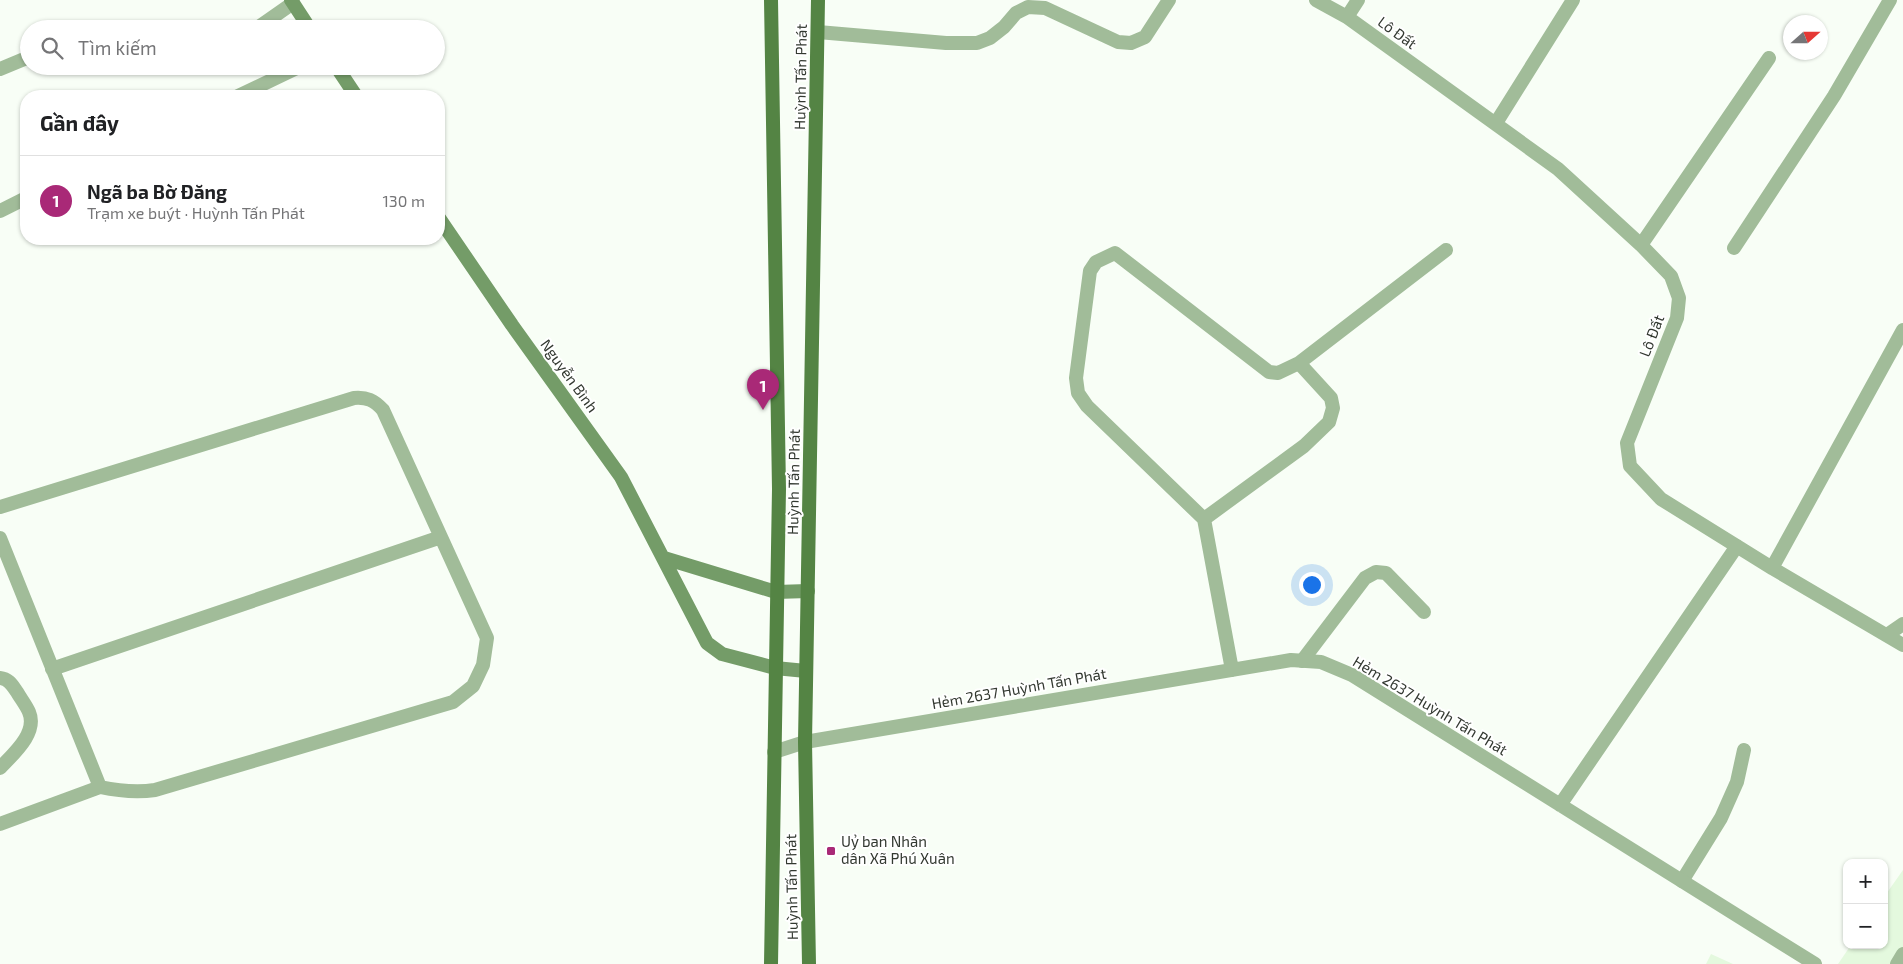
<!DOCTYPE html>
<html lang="vi">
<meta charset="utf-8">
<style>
:root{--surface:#fff;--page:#f2f2f2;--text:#202124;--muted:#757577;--line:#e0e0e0;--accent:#a92977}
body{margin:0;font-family:"Exo 2",sans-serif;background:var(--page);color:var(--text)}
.controls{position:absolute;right:15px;bottom:15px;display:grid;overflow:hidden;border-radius:10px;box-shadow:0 1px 4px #0004}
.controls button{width:45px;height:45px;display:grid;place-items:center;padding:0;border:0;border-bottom:1px solid var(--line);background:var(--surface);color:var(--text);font:25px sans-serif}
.compass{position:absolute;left:1783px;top:15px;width:45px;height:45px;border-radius:50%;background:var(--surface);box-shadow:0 1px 4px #0004;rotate:69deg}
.you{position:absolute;left:1311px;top:584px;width:18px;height:18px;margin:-12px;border:4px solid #fff;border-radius:50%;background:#1a73e8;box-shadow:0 0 0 8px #1a73e833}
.badge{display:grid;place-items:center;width:32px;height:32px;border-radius:50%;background:var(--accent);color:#fff;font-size:16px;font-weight:700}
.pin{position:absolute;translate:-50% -41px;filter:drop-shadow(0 1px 2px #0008)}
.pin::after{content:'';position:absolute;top:26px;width:18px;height:15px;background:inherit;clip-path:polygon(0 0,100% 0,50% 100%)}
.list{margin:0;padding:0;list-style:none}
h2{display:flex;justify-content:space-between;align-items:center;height:65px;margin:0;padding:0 20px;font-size:21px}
h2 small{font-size:16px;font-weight:400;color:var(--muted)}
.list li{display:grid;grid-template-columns:32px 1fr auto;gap:15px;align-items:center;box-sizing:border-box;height:90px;padding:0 20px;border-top:1px solid var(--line)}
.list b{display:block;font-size:19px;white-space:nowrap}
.list p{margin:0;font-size:16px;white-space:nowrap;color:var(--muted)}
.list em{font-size:16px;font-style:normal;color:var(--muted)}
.icon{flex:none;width:28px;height:28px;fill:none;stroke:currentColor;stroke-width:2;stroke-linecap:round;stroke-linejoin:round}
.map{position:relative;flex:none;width:1903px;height:964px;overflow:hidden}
.search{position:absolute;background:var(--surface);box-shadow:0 1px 4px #0004;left:20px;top:20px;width:425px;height:55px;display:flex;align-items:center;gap:12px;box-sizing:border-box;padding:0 18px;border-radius:28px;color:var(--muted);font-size:19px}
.panel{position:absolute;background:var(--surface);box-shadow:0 1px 4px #0004;left:20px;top:90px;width:425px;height:155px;border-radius:20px}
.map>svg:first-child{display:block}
</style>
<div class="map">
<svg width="1903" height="964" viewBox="0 0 1903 964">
<rect width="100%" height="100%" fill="#f8fef6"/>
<path fill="#e4f9de" d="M1903 870V964H1838L1851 945H1884V897Z
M1711 954 1733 964H1706Z"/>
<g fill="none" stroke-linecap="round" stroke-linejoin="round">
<path stroke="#a1bc99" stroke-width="14" d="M238 96 301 66
M0 211 26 198
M0 507 354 398C367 397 374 400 383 410L487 638 483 665 473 686 453 702 155 790C135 793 119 791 100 787L0 538
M1302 661 1365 578 1376 572 1386 573 1424 612
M52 669 441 537
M0 678C9 679 12 685 17 692 21 699 26 705 29 712 38 733 13 754 0 768
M0 824 100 787
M1682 881 1721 818 1737 782 1744 750
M1897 964 1903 954"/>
<path stroke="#a1bc99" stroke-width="14" d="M1316 0 1347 17 1558 169 1641 245 1671 276 1679 298 1677 318 1627 443 1630 466 1661 499 1772 568 1903 645
M1347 17 1358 0
M113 29H127
M256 29 293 3
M818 32 946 43H977L990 38 1004 27 1016 13 1028 7 1045 8 1118 42 1131 43 1145 37 1169 0
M0 69 29 57
M1496 123 1573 0
M1641 245 1769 58
M1734 248 1834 96 1890 0
M1204 519 1304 446 1329 422 1333 408 1331 398 1299 363
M1772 568 1903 330
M1887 635 1903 624
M1232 670 1204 519 1087 406 1078 393 1076 378 1090 271 1096 262 1115 253 1269 372 1278 373 1299 363 1446 250
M774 752 805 742 1291 660 1321 662 1352 675 1815 964
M1560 805 1737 546"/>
<path stroke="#749c68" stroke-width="14" d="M291 0 310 29
M336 66 356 96
M439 218 512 325 621 477 707 643 722 654 775 668 806 671
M664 558 776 592 808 591"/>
<path stroke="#548444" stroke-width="14" d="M771 964 779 489 771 0
M809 964 805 742 818 0"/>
</g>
<rect fill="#a92977" stroke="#fff" stroke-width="2" x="826" y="846" width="10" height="10" rx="2.5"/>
<g text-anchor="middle" stroke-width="4" stroke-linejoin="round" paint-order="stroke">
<g font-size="15" fill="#333931" stroke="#fff">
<text transform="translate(1397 33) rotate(36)" y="5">Lô Đất</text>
<text transform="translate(801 77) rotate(-89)" y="5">Huỳnh Tấn Phát</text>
<text transform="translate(1652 336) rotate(-69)" y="5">Lô Đất</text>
<text transform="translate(569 376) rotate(54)" y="5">Nguyễn Bình</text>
<text transform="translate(794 482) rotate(-89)" y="5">Huỳnh Tấn Phát</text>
<text transform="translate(1019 689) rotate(-10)" y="5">Hẻm 2637 Huỳnh Tấn Phát</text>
<text transform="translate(1430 706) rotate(31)" y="5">Hẻm 2637 Huỳnh Tấn Phát</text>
<text transform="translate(792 887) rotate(-91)" y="5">Huỳnh Tấn Phát</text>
</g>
<g font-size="15" fill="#333931" stroke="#fff" text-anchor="start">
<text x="841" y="847">Uỷ ban Nhân<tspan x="841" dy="17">dân Xã Phú Xuân</tspan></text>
</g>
</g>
</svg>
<div class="controls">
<button>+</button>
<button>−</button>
</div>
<svg class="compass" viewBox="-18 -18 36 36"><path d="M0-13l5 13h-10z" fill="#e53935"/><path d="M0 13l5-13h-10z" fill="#757577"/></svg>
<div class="you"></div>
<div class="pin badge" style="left:763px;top:410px">1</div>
<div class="search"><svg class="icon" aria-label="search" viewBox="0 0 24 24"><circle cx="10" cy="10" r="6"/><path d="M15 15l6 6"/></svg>Tìm kiếm</div>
<section class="panel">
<h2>Gần đây<small></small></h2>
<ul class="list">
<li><span class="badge">1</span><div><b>Ngã ba Bờ Đăng</b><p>Trạm xe buýt · Huỳnh Tấn Phát</p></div><em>130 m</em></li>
</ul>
</section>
</div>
